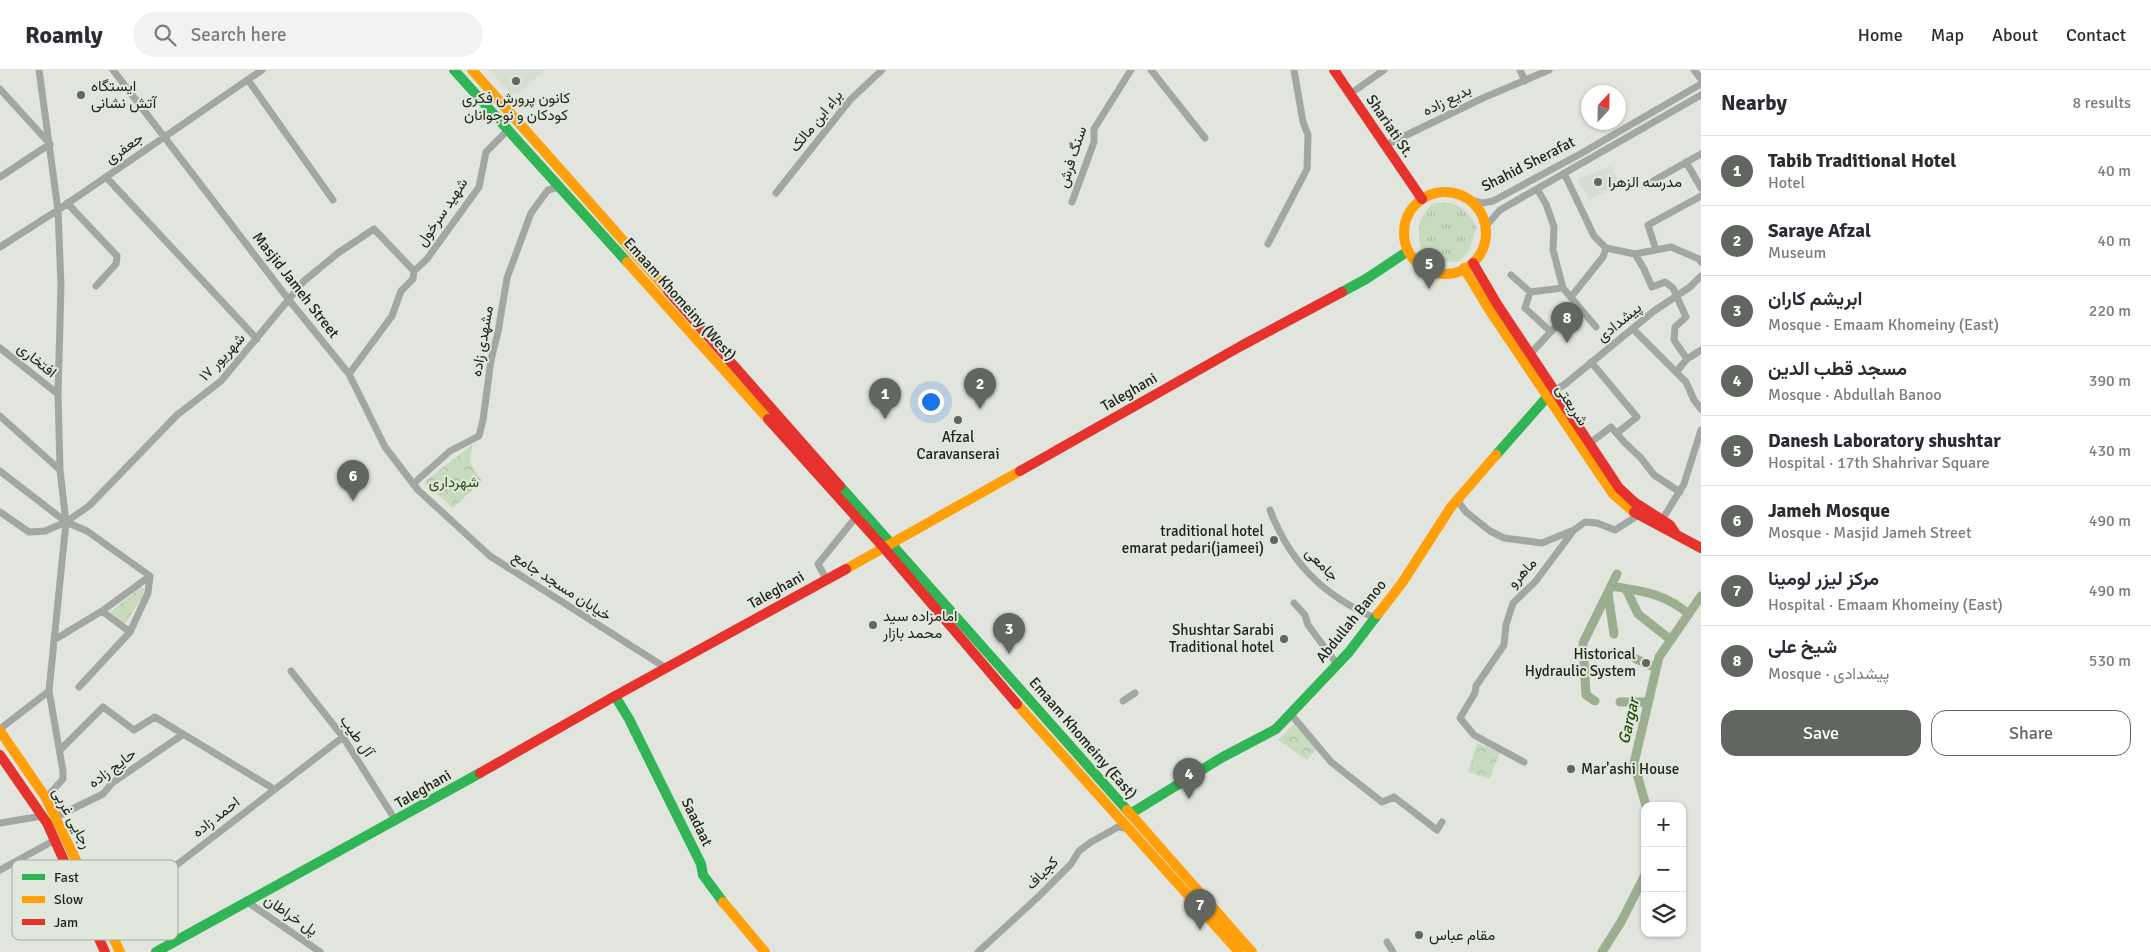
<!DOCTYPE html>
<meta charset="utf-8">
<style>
:root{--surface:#fff;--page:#f2f2f3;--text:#2b2b33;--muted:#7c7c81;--line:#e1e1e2;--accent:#626660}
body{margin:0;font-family:Signika,Vazirmatn,sans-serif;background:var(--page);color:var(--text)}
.controls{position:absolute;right:15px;bottom:15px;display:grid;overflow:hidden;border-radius:10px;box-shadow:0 1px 4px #0004}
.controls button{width:45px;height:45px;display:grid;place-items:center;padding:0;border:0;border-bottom:1px solid var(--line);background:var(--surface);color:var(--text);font:25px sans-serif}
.compass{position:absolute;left:1581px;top:15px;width:45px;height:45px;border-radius:50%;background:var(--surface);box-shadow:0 1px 4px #0004;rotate:22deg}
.you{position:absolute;left:930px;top:331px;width:18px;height:18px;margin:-12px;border:4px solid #fff;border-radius:50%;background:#1a73e8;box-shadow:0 0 0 8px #1a73e833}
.badge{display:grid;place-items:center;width:32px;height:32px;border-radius:50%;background:var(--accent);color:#fff;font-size:16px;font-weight:700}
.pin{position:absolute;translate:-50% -41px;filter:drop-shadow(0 1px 2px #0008)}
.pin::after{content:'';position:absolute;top:26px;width:18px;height:15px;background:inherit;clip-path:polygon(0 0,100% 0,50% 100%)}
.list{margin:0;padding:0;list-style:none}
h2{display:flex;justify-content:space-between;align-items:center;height:65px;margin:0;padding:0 20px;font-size:21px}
h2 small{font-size:16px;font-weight:400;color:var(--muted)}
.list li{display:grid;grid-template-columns:32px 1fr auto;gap:15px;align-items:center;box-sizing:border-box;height:70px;padding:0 20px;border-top:1px solid var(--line)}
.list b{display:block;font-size:19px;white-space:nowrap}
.list p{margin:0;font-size:16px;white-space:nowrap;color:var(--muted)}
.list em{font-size:16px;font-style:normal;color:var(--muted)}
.actions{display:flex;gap:10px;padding:15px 20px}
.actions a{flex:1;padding:11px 0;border:1px solid var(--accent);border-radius:15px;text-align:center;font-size:18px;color:var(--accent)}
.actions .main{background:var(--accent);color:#fff}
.icon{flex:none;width:28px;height:28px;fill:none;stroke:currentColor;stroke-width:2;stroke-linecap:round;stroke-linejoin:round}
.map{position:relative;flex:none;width:1701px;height:882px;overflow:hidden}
header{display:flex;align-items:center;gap:30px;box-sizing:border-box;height:70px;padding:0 25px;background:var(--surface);border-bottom:1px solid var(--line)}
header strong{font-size:24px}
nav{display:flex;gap:28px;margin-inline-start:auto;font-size:18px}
.search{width:350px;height:45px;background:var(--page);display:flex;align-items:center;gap:12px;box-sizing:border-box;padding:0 18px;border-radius:28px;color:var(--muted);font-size:19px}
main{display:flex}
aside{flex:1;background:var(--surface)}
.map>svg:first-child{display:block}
</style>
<header>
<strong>Roamly</strong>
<div class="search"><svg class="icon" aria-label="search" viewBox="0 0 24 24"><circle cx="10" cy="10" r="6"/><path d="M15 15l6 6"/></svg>Search here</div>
<nav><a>Home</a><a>Map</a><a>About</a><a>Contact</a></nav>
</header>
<main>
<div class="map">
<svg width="1701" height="882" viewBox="0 0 1701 882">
<defs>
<pattern id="grass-tufts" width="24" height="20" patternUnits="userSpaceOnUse" patternTransform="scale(1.25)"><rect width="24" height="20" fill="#c9dbbf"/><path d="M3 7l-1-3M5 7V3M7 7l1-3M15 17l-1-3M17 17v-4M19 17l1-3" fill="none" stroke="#acbca4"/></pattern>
<pattern id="park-crowns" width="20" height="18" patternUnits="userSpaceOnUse" patternTransform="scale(1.25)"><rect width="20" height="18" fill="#c9dbbf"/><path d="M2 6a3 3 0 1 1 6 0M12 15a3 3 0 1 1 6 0" fill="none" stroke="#acbca4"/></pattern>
</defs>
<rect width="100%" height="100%" fill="#e1e5de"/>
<path fill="#d5ded0" d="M489 0H545L518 24 515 22 512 25Z
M1611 96 1620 115 1589 130 1576 109Z"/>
<path fill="url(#grass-tufts)" d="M1434 133C1460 132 1463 136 1477 157L1468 183 1458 192 1438 191 1422 183C1417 162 1416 147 1434 133Z"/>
<path fill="url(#park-crowns)" d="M472 375 470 393 482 411 453 438 424 412Z
M141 517 144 519 143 526 125 554 110 542Z
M1296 652 1318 678 1307 690 1278 670Z
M1477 673 1500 682 1490 709 1468 702Z"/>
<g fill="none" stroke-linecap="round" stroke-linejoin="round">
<path stroke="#9baf90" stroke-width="9" d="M1611 516C1642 521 1664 523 1689 544
M1626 519 1638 544 1671 570
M1608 523 1614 564
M1636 589 1656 598
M1595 631 1586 625 1583 573 1617 504
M1620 632H1648
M1646 736 1634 693 1659 587 1701 526
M1602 882 1621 852 1645 805"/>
<path stroke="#a3a7a1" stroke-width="7" d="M39 0 58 140 61 216 58 324 60 400 66 452 49 621 63 701V709L46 728
M113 0 289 230 349 304 385 377 418 420 490 486 666 598
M1151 0 1205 68
M1520 0 1525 11
M1694 0 1701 9
M248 10 333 130
M0 19 50 74 0 107
M1350 24 1384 0
M1386 75 1483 28 1549 0
M1686 92 1701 118
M1564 103 1594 166 1606 178 1635 184 1671 177 1699 189 1701 192
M106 107 257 269
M1653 111 1701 84
M1537 119 1546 134 1554 157 1553 180 1563 218 1596 257
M776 123 850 30 882 0
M1470 130 1482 133 1493 131 1582 83 1701 14
M1072 132 1094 72V59L1131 0
M67 133 117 186 116 194 96 216
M1486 156 1500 140 1701 25
M1268 174 1307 99 1308 65 1303 52 1294 0
M0 177 58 140 262 0
M1656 180 1648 155 1701 126
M1635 184 1644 199 1652 217 1665 212 1673 218 1686 247 1675 257 1674 270 1687 289 1677 301
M1511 205 1530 222 1563 218
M1530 222 1525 238 1551 262
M1571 227 1603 187 1606 178
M1633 259 1686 312 1694 330 1701 339
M0 278 58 324
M1531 283 1577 234
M1687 289 1701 280
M1591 292 1637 347 1617 363
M349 304 392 246 401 221 413 209 414 201
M1555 320 1564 315 1654 241 1690 217 1701 206
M0 346 60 400
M1590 373 1611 357 1625 373 1641 388 1654 405 1680 422
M0 401 66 452 87 461 150 506
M413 414 450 381 479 366 483 350 491 290 498 262 507 208 531 143 548 120 559 117
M1457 430 1466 442 1490 461 1504 468 1542 473 1574 460 1585 452 1597 453 1615 460 1637 446
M1270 440C1290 493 1324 526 1375 548
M0 442 29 462 45 461 66 452 89 436 177 345 221 311 304 211 338 183 374 159 414 201 427 189 479 117 486 82 508 60
M1662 450 1684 414 1701 360
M824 505 818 494 856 447
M1294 533 1305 545 1308 555 1337 594
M54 570 102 541
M291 601 343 667 396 751
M79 617 130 562 102 541 150 506 148 523 130 562
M1123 631 1135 623
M1290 643 1331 692 1382 732 1394 727 1437 760 1442 752
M0 659 49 621
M60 680 103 637 134 660 155 647 274 719
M1524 692 1474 665 1460 648 1475 623 1476 616 1504 575 1506 555 1513 533 1535 512 1574 460
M56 747 103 724 112 713 182 665
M0 753 42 746
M0 800 55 770
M246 831 320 882
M105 850 343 667
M1387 872 1393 882
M978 882 1037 828 1071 794 1079 781 1091 772 1118 757 1131 759"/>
<path stroke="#30b455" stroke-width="10" d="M454 0 627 192
M1342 222 1366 209 1408 181
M1496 385 1548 326
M840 416 1127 740
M615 626 629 649 701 794 703 805 723 832
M1130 744 1221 688 1276 659 1349 582 1378 544
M156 882 480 703"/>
<path stroke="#ff9f0a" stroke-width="10" d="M472 0 668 221
M1404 163a41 41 0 1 1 82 0a41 41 0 1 1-82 0Z
M627 192 768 349
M1464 198 1490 241 1613 424 1634 442
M846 499 1020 401
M1378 544 1402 513 1451 437 1496 385
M1017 634 1239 882
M0 661 46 728 120 882
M1127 740 1252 882
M723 832 765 882"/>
<path stroke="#e5322d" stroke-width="10" d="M1334 0 1422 129
M1473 193 1497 234 1619 418 1634 432 1670 455 1676 464
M668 221 840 416
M768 349 884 478 1017 634
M1020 401 1241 276 1342 222
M1634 442 1701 478
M0 685 47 753 105 882
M480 703 615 626 846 499"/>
</g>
<g fill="#626660" stroke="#e0e8db" stroke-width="2">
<circle cx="516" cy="11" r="5"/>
<circle cx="81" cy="25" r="5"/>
<circle cx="1598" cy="112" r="5"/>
<circle cx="958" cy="350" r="5"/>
<circle cx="1274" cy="470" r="5"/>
<circle cx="873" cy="555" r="5"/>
<circle cx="1284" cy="569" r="5"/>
<circle cx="1646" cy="593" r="5"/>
<circle cx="1571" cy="699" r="5"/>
<circle cx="1419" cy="865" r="5"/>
</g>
<g text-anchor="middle" stroke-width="4" stroke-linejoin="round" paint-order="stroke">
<g font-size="15" fill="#1e211c" stroke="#e0e8db" text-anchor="start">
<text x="91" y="21">ایستگاه<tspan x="91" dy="17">آتش نشانی</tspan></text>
<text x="516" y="33" text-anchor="middle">کانون پرورش فکری<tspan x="516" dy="17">کودکان و نوجوانان</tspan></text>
<text x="1608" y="117">مدرسه الزهرا</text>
<text x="958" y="372" text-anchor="middle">Afzal<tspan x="958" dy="17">Caravanserai</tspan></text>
<text x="1264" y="466" text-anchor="end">traditional hotel<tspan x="1264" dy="17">emarat pedari(jameei)</tspan></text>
<text x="883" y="551">امامزاده سید<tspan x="883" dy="17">محمد بازار</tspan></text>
<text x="1274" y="565" text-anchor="end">Shushtar Sarabi<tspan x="1274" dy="17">Traditional hotel</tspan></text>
<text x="1636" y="589" text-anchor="end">Historical<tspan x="1636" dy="17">Hydraulic System</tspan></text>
<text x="1581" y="704">Mar'ashi House</text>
<text x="1429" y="870">مقام عباس</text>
</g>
<g font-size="15" fill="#1e211c" stroke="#e0e8db">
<text transform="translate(1447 30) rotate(-26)" y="5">بدیع زاده</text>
<text transform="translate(816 51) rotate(-51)" y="5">براء ابن مالک</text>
<text transform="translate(1390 56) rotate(56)" y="5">Shariati St.</text>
<text transform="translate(124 78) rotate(-35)" y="5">جعفری</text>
<text transform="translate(1072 87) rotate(-72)" y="5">سنگ فرش</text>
<text transform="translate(1528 94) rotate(-27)" y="5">Shahid Sherafat</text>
<text transform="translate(442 142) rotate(-56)" y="5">شهید سرخول</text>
<text transform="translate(296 215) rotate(52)" y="5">Masjid Jameh Street</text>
<text transform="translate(680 229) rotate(48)" y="5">Emaam Khomeiny (West)</text>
<text transform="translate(1619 252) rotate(-39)" y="5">پیشدادی</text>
<text transform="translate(482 271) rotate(-80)" y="5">مشهدی زاده</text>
<text transform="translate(222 287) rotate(-47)" y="5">۱۷ شهریور</text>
<text transform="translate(37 290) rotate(39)" y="5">افتخاری</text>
<text transform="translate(1129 322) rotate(-30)" y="5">Taleghani</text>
<text transform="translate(1572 335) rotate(57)" y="5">شریعتی</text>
<text transform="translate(1322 494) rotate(45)" y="5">جامعی</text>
<text transform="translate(1522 503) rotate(-47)" y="5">ماهرو</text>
<text transform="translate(562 516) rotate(33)" y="5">خیابان مسجد جامع</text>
<text transform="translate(776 520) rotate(-29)" y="5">Taleghani</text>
<text transform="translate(1351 551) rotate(-51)" y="5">Abdullah Banoo</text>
<text transform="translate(357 666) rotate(55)" y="5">آل طیب</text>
<text transform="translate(1083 668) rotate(49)" y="5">Emaam Khomeiny (East)</text>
<text transform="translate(112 698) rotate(-37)" y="5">حایج زاده</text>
<text transform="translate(423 719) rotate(-30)" y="5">Taleghani</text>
<text transform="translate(216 747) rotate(-38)" y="5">احمد زاده</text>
<text transform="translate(72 748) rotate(62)" y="5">رجایی غربی</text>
<text transform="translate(697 752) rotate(64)" y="5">Saadaat</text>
<text transform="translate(1042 803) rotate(-45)" y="5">کجباف</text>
<text transform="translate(291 845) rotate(34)" y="5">پل خراطان</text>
</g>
<g font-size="15" fill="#2d4f11" stroke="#e0e8db">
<text x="454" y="417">شهرداری</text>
</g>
<g font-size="16" font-style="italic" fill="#264808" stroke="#e0e8db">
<text transform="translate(1628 651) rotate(-77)" y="6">Gargar</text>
</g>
</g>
<rect x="12" y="790" width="166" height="80" rx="8" fill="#e0e8db" stroke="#a6aca2" stroke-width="1"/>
<rect x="22" y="804" width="23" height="6" fill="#30b455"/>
<rect x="22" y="826" width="23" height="7" fill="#ff9f0a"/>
<rect x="22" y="849" width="23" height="6" fill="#e5322d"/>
<g font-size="14" fill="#1e211c">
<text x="54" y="812">Fast</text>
<text x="54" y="834">Slow</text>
<text x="54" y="857">Jam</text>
</g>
</svg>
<div class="controls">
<button>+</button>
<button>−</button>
<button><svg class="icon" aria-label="layers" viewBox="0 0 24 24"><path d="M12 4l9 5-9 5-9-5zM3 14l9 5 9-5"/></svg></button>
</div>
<svg class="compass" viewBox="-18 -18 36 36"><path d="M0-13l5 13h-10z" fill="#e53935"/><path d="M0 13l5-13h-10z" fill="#7c7c81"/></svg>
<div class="you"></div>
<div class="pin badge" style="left:885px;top:349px">1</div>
<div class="pin badge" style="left:980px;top:339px">2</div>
<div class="pin badge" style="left:1009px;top:584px">3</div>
<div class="pin badge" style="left:1189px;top:729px">4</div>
<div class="pin badge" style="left:1429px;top:219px">5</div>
<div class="pin badge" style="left:353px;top:431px">6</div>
<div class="pin badge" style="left:1200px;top:860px">7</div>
<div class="pin badge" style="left:1567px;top:273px">8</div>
</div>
<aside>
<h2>Nearby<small>8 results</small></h2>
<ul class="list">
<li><span class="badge">1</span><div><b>Tabib Traditional Hotel</b><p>Hotel</p></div><em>40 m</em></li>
<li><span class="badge">2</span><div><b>Saraye Afzal</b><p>Museum</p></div><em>40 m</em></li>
<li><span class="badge">3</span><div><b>ابریشم کاران</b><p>Mosque · Emaam Khomeiny (East)</p></div><em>220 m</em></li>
<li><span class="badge">4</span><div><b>مسجد قطب الدین</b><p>Mosque · Abdullah Banoo</p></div><em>390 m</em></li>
<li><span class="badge">5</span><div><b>Danesh Laboratory shushtar</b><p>Hospital · 17th Shahrivar Square</p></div><em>430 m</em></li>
<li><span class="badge">6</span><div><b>Jameh Mosque</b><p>Mosque · Masjid Jameh Street</p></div><em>490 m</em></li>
<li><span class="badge">7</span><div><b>مرکز لیزر لومینا</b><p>Hospital · Emaam Khomeiny (East)</p></div><em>490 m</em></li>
<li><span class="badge">8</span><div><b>شیخ علی</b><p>Mosque · پیشدادی</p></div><em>530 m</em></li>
</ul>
<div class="actions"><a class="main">Save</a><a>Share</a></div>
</aside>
</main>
